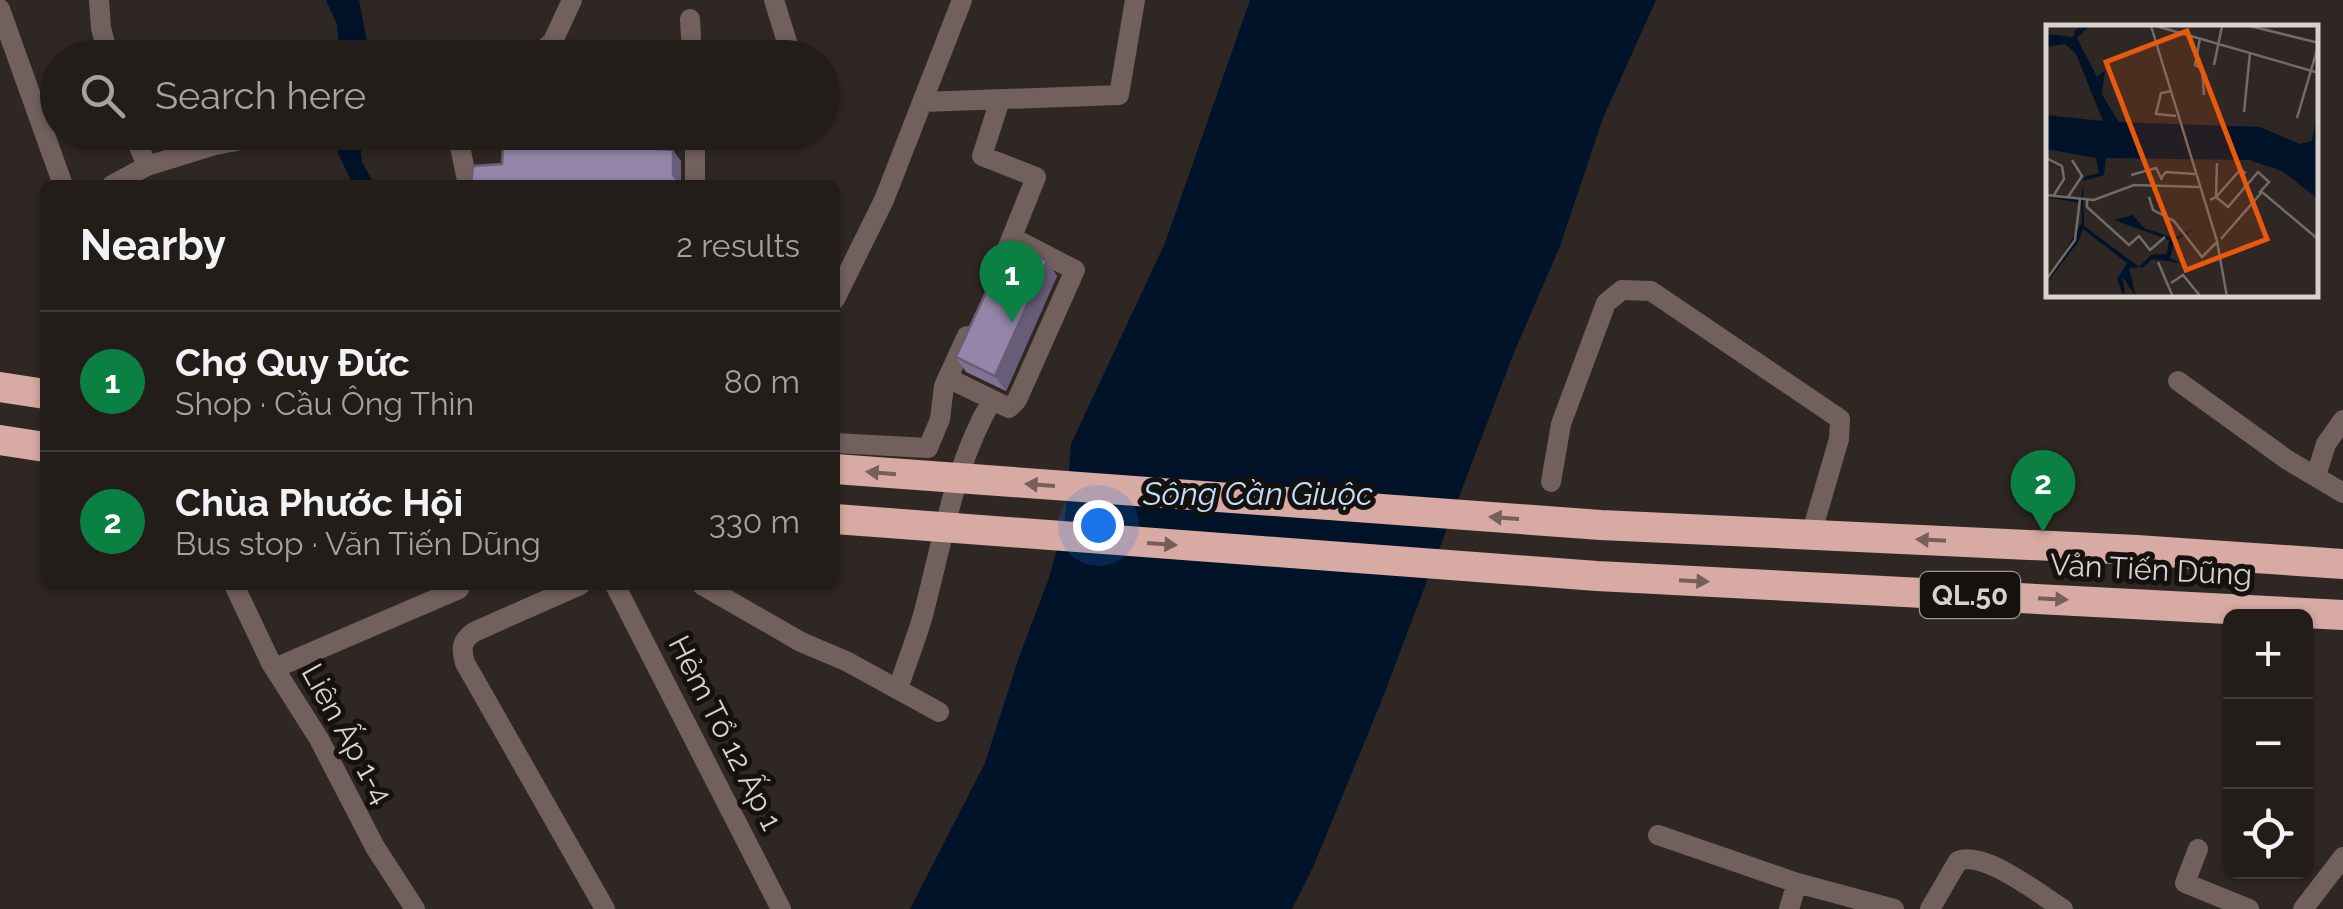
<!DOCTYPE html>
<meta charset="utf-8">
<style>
:root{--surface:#231d1a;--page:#2f2a27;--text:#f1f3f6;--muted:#a3a2a2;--line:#403b39;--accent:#0b8043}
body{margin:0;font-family:Raleway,sans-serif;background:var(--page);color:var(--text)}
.controls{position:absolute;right:30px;bottom:30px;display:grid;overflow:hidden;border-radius:15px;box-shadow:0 2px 8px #0004}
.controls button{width:90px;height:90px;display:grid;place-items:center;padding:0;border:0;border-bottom:2px solid var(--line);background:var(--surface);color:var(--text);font:50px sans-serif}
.you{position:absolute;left:1098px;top:525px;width:35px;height:35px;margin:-25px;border:8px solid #fff;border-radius:50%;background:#1a73e8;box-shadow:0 0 0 15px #1a73e833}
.badge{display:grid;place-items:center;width:65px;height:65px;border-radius:50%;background:var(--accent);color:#fff;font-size:32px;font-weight:700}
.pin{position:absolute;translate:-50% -82px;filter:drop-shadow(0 2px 5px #0008)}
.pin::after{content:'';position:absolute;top:52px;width:35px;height:30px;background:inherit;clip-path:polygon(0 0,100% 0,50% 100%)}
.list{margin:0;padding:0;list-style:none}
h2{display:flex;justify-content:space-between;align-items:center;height:130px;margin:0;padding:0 40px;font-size:42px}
h2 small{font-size:32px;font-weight:400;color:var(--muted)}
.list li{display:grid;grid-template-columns:65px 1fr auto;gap:30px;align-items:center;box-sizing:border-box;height:140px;padding:0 40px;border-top:2px solid var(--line)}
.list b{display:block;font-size:38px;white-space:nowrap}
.list p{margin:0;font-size:32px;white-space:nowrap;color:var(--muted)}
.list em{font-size:32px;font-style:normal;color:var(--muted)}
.icon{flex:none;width:55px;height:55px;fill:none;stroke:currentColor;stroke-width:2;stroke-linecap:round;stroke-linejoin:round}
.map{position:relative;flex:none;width:2343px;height:909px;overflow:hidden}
.search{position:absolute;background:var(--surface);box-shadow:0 2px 8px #0004;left:40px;top:40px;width:800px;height:110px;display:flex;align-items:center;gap:25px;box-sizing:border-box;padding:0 35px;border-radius:55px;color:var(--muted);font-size:38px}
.panel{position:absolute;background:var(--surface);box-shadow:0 2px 8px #0004;left:40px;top:180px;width:800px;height:410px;border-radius:15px}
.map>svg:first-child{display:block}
</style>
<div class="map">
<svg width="2343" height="909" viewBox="0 0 2343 909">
<rect width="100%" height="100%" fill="#2f2723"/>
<path fill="#001328" d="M326 0H359L370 57H340L337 25Z
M1250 0H1656L1603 118 1560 246 1513 355 1381 702 1314 865 1292 909H910L985 763 1019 657 1049 578 1065 519 1071 444 1165 243Z
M332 133H359L362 162 375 185H353L331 138Z"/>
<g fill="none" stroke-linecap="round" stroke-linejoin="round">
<path stroke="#72605d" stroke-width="20" d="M99 0 101 28 109 58
M774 0 792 58
M0 9 63 185
M690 19 692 58
M535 58 553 41 572 0
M1000 100 982 156 1036 177 1001 264
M923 102 1119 95 1135 0
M133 132 147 166
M457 132 468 185
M112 185 147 166 215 145 285 132
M695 185V132
M835 299 884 200 962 0
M948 378 1009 408 1017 400 1075 270 1013 238
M2178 381 2286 459 2343 493
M835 443 928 448 940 419 944 386 967 336
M2316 476 2326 444 2343 420
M1551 482 1561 424 1606 303 1622 290 1651 291 1840 419 1839 439 1811 535
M234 585 271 663 319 739 375 847 415 909
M580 585 474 632C461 641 461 648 465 663L605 909
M615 585 781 909
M702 585 801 642 846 661 939 712
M275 668 459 589
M898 689C906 664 916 640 923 615 943 541 953 467 992 400
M1658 835 1797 883 1894 909
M2198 849 2185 883 2249 909
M1789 909 1797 883
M1930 909 1958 861C1984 850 2039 894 2063 909
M2303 909 2343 857"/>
<path stroke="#d7aaa3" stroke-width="30" d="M0 387 45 394
M0 440 45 447
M835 469 1601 525 2137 550 2343 564
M835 519 1597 576 2343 615"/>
</g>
<path fill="#807290" d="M1047 261 1057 276 1006 391 966 372 956 357Z"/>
<path fill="#685d76" d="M610 132H613L618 139 619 158 611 146Z
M673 150 681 161V185L673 175Z
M1047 261 1057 276 1006 391 995 376Z"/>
<path fill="#9585a8" stroke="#685d76" stroke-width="2.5" d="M504 132H610L611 146 673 150V175L682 185H471L473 166 502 164Z
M1009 242 1047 261 995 376 956 357Z"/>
<defs><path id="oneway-solid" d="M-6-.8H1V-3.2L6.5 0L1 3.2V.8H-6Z" transform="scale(2.5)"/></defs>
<g fill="#765e59">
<use href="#oneway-solid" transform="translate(881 473) rotate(-175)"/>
<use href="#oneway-solid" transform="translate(1040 485) rotate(-176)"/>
<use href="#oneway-solid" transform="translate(1504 518) rotate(-176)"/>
<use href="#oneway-solid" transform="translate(1931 540) rotate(-177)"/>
<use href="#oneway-solid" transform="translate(1162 544) rotate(4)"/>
<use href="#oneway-solid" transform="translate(1694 581) rotate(3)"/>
<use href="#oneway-solid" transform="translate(2053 599) rotate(3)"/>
</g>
<g text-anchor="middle" stroke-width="10" stroke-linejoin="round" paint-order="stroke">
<rect fill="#15110f" stroke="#9d9895" stroke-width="2.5" x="1920" y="572" width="100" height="46" rx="8"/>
<g font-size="28" font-weight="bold" fill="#d7d2cf">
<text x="1970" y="605">QL.50</text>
</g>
<g font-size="30" fill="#d7d2cf" stroke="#15110f">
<text transform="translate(2151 570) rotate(3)" y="10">Văn Tiến Dũng</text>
<text transform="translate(725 733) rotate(63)" y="10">Hẻm Tổ 12 Ấp 1</text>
<text transform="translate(347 734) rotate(61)" y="10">Liên Ấp 1-4</text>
</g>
<g font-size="32" font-style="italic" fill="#c0e0fb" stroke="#15110f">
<text x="1258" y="505">Sông Cần Giuộc</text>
</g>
</g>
<g transform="translate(2046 25)">
<rect width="272" height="272" fill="#2f2723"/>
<path d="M42 2 31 13 51 52 59 45 56 70 73 97 214 102 254 119 266 116 272 83V174L236 146 203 135 60 133 58 150 37 156 38 201 93 242 105 230 121 229 123 215 68 195 87 190 98 203 127 213 148 204 128 217 124 233 134 238 106 234 98 242 83 243 90 272 76 251 79 267 77 270 71 254 81 238 37 204 32 217 0 259 36 197 35 178 0 172 35 175 38 152 53 148 50 133 0 124V90L57 96 30 29 19 19 0 22V9L27 12 30 4Z" fill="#001328"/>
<path fill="none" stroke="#726b68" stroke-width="2.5" d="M105 1 171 216 181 272M110 1 273 48M204 1 273 18M154 13 149 40 156 44 158 70M168 40 176 1M126 66 115 68 110 89 130 91M198 87 204 28M251 93 273 18M0 133 16 141 18 154 8 170M85 150 110 143 116 155M115 153 120 147 149 149M0 170 48 175 88 160 153 162M22 172 36 151 26 135M103 172 107 185 128 196 156 232 171 217M170 172 194 145 200 148M170 172 171 138M41 175V182L83 220 93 211 104 225 119 212M164 175 170 172 182 182 212 147 223 157 213 168M175 214 216 167 273 215M112 237 127 272M0 255 29 215 34 174M125 258 137 250 155 272"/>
<path fill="#e8590c" fill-opacity="0.15" stroke="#e8590c" stroke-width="5" d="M141 6 221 214 140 245 60 37Z"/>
<rect width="272" height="272" fill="none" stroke="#d7d2cf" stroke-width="5"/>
</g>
</svg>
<div class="controls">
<button>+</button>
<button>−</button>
<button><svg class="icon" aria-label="locate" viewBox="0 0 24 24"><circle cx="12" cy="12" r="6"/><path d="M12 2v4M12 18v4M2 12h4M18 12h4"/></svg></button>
</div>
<div class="you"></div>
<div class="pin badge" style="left:1012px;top:323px">1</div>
<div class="pin badge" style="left:2043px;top:532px">2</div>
<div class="search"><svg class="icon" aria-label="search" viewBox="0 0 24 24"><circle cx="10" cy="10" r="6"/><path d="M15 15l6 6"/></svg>Search here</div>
<section class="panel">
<h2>Nearby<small>2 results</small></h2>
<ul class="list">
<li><span class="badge">1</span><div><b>Chợ Quy Đức</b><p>Shop · Cầu Ông Thìn</p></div><em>80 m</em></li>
<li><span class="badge">2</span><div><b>Chùa Phước Hội</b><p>Bus stop · Văn Tiến Dũng</p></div><em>330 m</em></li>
</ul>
</section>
</div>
